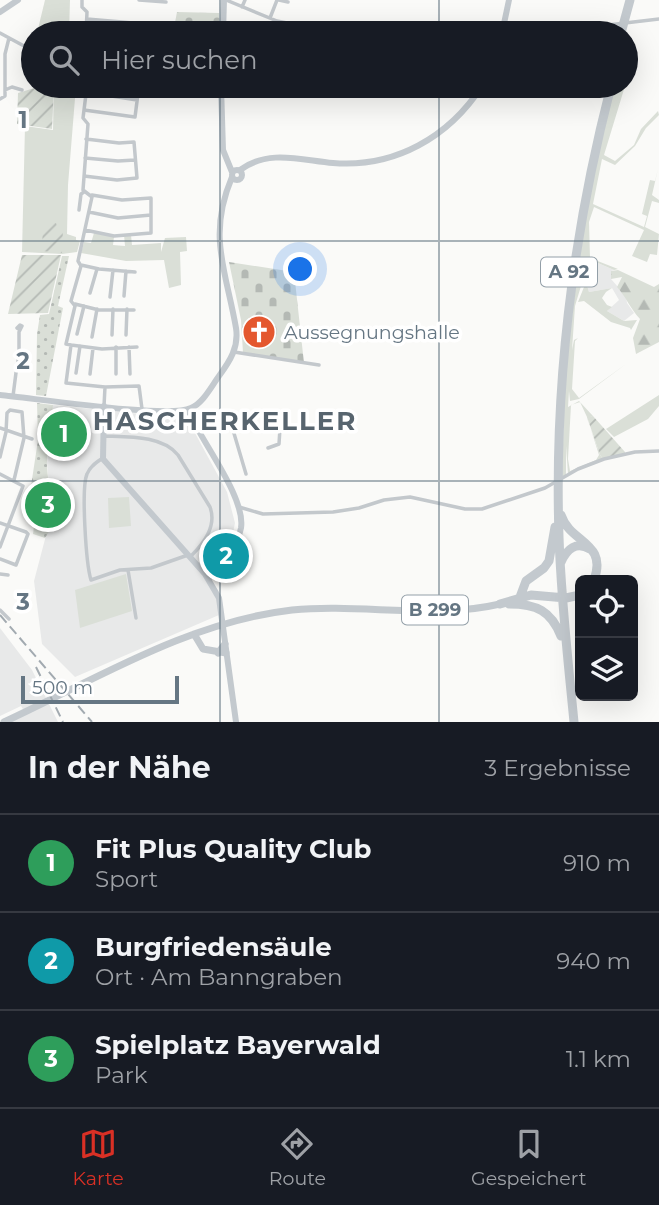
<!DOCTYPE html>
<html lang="de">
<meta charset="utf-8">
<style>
:root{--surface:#171b24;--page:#20242c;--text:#f1f3f6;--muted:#9ea1a6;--line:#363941;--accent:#d93025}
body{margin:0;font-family:Montserrat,sans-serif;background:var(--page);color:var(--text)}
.controls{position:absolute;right:21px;bottom:21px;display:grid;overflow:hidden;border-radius:10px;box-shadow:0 7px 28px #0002}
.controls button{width:63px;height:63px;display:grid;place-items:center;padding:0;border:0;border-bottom:2px solid var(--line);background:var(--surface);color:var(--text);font:35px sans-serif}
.scale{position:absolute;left:21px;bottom:18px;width:158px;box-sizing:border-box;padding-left:7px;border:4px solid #657683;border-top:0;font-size:19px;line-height:24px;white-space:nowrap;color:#657683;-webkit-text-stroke:5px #fff;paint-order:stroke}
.you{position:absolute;left:301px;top:270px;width:24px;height:24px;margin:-18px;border:5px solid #fff;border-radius:50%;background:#1a73e8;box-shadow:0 0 0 10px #1a73e833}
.badge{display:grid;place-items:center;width:46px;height:46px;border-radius:50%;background:var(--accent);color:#fff;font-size:23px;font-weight:700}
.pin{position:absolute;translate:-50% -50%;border:4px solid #fff;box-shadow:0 2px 7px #0006}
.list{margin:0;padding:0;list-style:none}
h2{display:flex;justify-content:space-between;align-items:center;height:91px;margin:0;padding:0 28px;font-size:30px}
h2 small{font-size:23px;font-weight:400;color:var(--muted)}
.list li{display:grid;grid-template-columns:46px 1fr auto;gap:21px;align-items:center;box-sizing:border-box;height:98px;padding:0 28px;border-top:2px solid var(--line)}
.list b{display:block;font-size:26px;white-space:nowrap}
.list p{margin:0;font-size:23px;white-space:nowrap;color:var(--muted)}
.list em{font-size:23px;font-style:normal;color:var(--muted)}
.icon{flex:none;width:38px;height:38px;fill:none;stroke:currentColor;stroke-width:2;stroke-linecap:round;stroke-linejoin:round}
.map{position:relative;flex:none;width:659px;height:722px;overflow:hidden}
.search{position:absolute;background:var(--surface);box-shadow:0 7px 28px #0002;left:21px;right:21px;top:21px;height:77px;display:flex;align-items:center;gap:18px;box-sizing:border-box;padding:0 24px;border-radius:38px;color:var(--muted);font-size:26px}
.sheet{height:385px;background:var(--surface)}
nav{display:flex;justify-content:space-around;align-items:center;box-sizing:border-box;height:98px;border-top:2px solid var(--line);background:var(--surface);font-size:19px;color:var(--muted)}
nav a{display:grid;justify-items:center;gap:4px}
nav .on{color:var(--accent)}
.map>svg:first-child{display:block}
</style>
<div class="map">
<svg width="659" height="722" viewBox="0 0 659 722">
<defs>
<pattern id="forest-firs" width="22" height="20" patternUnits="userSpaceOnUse" patternTransform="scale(1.75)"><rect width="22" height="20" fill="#dadfd7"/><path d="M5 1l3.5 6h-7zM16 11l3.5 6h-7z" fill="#b4b9b4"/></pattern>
<pattern id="cemetery-stones" width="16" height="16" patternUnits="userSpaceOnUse" patternTransform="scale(1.75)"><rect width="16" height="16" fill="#dadfd7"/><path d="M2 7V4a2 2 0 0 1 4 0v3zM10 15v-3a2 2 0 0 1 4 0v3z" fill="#b4b9b4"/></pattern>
<pattern id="park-dots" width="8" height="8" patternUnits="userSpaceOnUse" patternTransform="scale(1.75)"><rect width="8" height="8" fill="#dadfd7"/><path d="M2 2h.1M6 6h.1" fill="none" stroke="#b4b9b4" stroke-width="1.8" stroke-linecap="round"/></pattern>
<pattern id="garden-furrows" width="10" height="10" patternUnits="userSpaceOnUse" patternTransform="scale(1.75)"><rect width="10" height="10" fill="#dadfd7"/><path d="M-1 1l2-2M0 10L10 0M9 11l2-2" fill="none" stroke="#b4b9b4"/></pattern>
</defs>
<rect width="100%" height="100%" fill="#fafaf8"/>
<path fill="#e8e9e9" d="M591 260 614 270 611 271V279L626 296 627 303 634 313 624 321 607 311 619 300 612 288 589 292 586 282Z
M53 405 181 418 189 422 227 492 235 523 231 542 220 565 205 576 217 600 219 615 75 677 42 644 34 581 49 524 50 498 47 463Z
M0 628 32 670 58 722H11L26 714 21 706 0 716Z"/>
<path fill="#dadfd7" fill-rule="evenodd" d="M45 0H70L69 33H37Z
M54 86H76L68 185 67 234 76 237V240L80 241 77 252 62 254 22 252 25 126 53 130Z
M613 86H625L604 155 615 161 634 145 641 129 658 111 659 115 646 128 635 146 615 165 602 159 593 204 644 227 647 216 642 214 650 180 655 181 658 169 652 195 659 200V203L652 201 645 227 659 234 657 255 650 254 647 262 632 256 644 230 594 207 589 222 590 258 618 269 614 270 591 260 587 278 584 276 575 306 572 350 574 340 578 338 575 341 572 389 579 398 626 364 579 399 570 401 569 391 568 407 579 401 593 416 587 418 600 455 603 459 568 474 566 446V475L562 479 565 377 581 238ZM580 402 587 417 599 455 596 460 570 471 568 459 571 405Z
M94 233 114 237 113 245 125 246 124 235H131L132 245 161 243V252L165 238 186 237 187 251 180 252 181 285 169 288 164 260 126 261 81 253 84 242 91 243Z
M586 282 589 292 612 288 606 292 602 298 607 305 612 307 607 311 624 321 637 320 631 330 630 328 611 322 584 301 578 302Z
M659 395V406L648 419 614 437 606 429Z
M129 497 131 526 109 528 108 498Z
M126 574 132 611 80 628 75 590Z"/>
<path fill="url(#forest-firs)" d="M618 270 654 287 659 284V342L636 354 633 338 640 319C630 308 626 297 617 287L622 277 611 279V271Z"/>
<path fill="url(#cemetery-stones)" d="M177 12 219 13 220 33H173Z
M229 262 294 272 304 363 243 353 241 320Z"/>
<path fill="url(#park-dots)" d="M62 256H69L58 306 63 308 46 396 36 395 37 334 40 315 49 314Z
M37 403 53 405C52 423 48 443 47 461 46 485 61 517 45 538L33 534C36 516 29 513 37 492L31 486 38 440Z"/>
<path fill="url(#garden-furrows)" d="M41 86H54L52 129 17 124 18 93Z
M43 222 56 223 57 226 63 228 62 253 42 251Z
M22 255H61L48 313 8 314Z
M593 416 625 452V453L603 459 600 455 587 417Z"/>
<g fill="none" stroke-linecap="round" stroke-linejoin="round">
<path stroke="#c3c8cc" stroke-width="3.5" d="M82 0V7L87 12 86 33
M139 0 166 2
M226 0 277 21 292 24 358 27 468 25 529 33
M279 0 288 2
M242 7 245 0
M270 18 277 0
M87 19 157 25 156 33
M0 33 24 46
M578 33 608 25 659 19
M87 86 83 118 88 124 83 190 92 197 78 261 81 266 71 301 75 306 66 344 71 345 66 383 105 387 139 386 142 409
M5 90 12 87 22 90
M86 92 137 100
M0 99 5 96V54L9 38
M84 110 135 117 139 86
M85 158 118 161 135 160
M84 176 117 180 137 178 134 142 119 143 86 139
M79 210 81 194 84 192
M89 212 118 218 151 215
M85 230 114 236 151 233V198L122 200 92 195
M81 265 99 269 135 272
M90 293 97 269
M124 296 126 271
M110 297 113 270
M75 304 99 310H134
M77 334 84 306
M112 335 113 309
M126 335 127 309
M92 337 97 309
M71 345 102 349 137 347
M116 347V374
M129 347 130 374
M19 352V332L22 326 20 325 17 328 20 330
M234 352 319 365
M76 373 80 346
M90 374 93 348
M13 396 17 365 23 357 19 352 18 361
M104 406 105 387
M195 421 229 429 271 426 290 430H306
M0 428 32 439
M233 430 246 474
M103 436C127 437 162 435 178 455L210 507C217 526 204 543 191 556
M268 448 279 444 280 428
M0 457 6 432 7 413 10 410 22 412 24 438 14 480
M103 458C97 462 90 466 87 474 81 488 86 564 91 580L120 570 151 568 188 555
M0 474 23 486 0 547
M239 507 263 514 333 512 359 508 384 500 410 497 465 509H482L545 488 578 469 604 459 635 452 659 451
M0 523 26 532 28 534 16 565 0 559
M128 570 136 618
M0 574 8 575
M0 610 9 619"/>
<path stroke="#c3c9ce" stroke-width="6" d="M0 12 18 0
M223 33 224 0
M502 33 509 0
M221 86 223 150 232 172
M232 175a5 5 0 1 1 10 0a5 5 0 1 1-10 0Z
M240 170C269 149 300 160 333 163 395 168 449 137 482 86
M0 395C33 398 169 419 191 408 203 403 211 387 219 376 230 361 239 347 236 328 226 270 207 236 232 177
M104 406 103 459 205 574 219 598 236 722
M188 410C200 440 246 497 241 528 237 548 221 564 209 578"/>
<path stroke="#c3c9ce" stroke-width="7" d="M194 634 203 649 226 653
M218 653 225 644
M4 722C97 679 188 622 292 610 361 603 432 620 500 604"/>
<path stroke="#c3c9ce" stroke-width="9" d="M621 33 630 0
M561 515C570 543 608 542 594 580
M561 562C567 549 576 541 590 549
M520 597 526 581 544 568 549 561 555 527
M500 604 531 595 566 598 580 595
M509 604C537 604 551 611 561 636
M574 722C568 660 561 599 559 537 554 385 573 233 611 86"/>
<path stroke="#a2aab0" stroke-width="2" stroke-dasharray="10 5" stroke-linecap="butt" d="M0 615 92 722
M36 667 63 722"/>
</g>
<path fill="none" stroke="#657683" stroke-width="2" stroke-opacity="0.55" d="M220 0V33M439 0V33M220 86V722M439 86V722M0 241H659M0 481H659"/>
<defs>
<symbol id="church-disc" viewBox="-11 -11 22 22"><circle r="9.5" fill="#e4572e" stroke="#fff"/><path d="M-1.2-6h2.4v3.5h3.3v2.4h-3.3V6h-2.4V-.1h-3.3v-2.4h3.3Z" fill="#fff"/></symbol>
</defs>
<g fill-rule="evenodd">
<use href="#church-disc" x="240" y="313" width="38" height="38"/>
</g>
<g text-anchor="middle" stroke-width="7" stroke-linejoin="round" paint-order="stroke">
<g fill="#fff" stroke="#939fa8" stroke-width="2">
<rect x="541" y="257.5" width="56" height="29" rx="5"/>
<rect x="402" y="595.5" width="66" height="29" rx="5"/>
</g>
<g font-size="18" font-weight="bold" fill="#657683">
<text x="569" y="278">A 92</text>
<text x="435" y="616">B 299</text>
</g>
<g font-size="19" fill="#657683" stroke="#fff" text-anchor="start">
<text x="284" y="339">Aussegnungshalle</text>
</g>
<g font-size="26" font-weight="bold" letter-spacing="2" fill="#57646e" stroke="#fff">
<text x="225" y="430">HASCHERKELLER</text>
</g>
</g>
<g font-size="23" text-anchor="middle" font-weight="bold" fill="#657683" stroke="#fff" stroke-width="7" stroke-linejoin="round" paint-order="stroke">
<text x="23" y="128">1</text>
<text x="23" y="369">2</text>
<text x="23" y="610">3</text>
</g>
</svg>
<div class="controls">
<button><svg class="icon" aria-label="locate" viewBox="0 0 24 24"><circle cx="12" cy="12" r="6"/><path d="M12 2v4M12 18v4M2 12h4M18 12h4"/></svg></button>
<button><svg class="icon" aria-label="layers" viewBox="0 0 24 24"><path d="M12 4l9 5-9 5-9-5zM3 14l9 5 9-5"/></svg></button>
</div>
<div class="scale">500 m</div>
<div class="you"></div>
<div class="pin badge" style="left:64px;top:434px;background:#2e9e5b">1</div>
<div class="pin badge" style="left:226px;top:556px;background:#0f9aa8">2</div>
<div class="pin badge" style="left:48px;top:505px;background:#2e9e5b">3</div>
<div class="search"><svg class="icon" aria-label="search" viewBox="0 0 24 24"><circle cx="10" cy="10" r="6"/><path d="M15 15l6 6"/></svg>Hier suchen</div>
</div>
<section class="sheet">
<h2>In der Nähe<small>3 Ergebnisse</small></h2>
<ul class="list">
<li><span class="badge" style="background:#2e9e5b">1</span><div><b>Fit Plus Quality Club</b><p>Sport</p></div><em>910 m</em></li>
<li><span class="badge" style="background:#0f9aa8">2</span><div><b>Burgfriedensäule</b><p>Ort · Am Banngraben</p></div><em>940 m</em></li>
<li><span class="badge" style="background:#2e9e5b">3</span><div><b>Spielplatz Bayerwald</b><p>Park</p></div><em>1.1 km</em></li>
</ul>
</section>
<nav>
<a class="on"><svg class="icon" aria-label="map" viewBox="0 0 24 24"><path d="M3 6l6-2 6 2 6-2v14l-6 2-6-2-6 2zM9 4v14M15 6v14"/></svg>Karte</a>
<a><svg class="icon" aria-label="directions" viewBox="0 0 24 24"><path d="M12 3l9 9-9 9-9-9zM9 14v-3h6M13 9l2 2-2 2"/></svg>Route</a>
<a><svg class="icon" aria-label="saved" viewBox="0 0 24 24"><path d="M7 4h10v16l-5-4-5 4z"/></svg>Gespeichert</a>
</nav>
